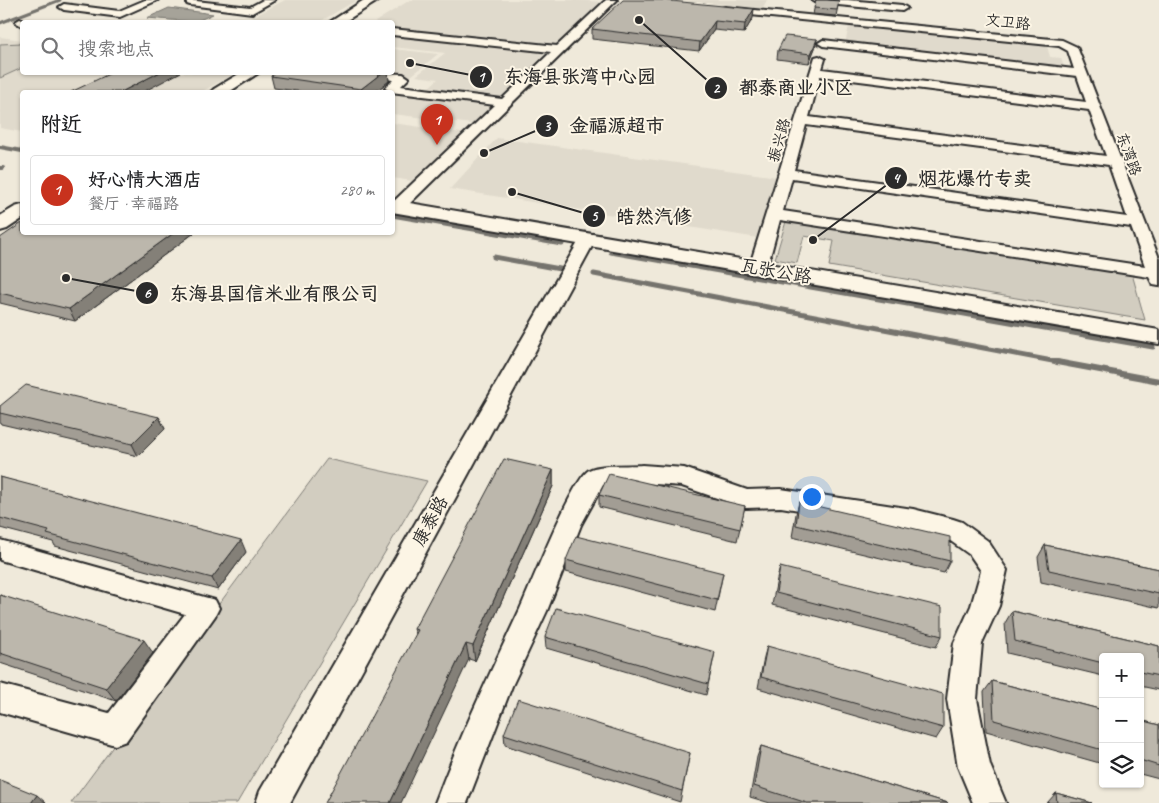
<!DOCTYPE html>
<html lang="zh">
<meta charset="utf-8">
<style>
:root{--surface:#fff;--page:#f2f2f2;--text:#202124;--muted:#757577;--line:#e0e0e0;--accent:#c8321e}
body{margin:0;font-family:Caveat,"LXGW WenKai TC",sans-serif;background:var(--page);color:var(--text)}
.controls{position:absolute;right:15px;bottom:15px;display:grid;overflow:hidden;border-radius:5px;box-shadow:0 1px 4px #0004}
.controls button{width:45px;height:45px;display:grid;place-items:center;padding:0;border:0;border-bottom:1px solid var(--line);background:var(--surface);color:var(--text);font:25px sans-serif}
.you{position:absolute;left:811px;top:496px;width:18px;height:18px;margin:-12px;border:4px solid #fff;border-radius:50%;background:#1a73e8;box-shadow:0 0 0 8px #1a73e833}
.badge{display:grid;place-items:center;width:32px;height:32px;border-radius:50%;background:var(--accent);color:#fff;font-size:16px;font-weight:700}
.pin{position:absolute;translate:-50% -41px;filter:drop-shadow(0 1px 2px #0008)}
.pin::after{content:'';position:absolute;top:26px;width:18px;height:15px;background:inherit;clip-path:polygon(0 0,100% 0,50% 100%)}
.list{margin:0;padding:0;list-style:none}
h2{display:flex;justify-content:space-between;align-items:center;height:65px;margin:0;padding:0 20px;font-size:21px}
h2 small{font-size:16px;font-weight:400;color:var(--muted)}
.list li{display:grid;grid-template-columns:32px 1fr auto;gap:15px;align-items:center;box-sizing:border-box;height:70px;margin:0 10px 10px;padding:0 10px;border:1px solid var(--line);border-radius:5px}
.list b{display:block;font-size:19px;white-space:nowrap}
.list p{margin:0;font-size:16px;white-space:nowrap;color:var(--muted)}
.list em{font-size:16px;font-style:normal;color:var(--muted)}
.icon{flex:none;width:28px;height:28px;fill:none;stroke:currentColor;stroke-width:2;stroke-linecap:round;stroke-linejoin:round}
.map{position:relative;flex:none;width:1159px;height:803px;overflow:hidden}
.search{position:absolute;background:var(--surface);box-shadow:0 1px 4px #0004;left:20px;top:20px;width:375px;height:55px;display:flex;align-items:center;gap:12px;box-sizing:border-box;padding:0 18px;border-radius:5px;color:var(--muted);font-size:19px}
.panel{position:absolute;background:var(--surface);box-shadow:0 1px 4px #0004;left:20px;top:90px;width:375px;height:145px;border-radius:5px}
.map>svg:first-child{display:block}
</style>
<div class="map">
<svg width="1159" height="803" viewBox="0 0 1159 803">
<rect width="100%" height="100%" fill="#efe9da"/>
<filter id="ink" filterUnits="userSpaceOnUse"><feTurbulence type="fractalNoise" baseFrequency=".02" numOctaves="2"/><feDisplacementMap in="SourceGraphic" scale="10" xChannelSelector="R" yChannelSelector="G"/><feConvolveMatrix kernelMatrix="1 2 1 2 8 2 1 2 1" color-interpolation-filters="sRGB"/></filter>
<g filter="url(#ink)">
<path fill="#e0dacc" d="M285 0H357L319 22H243Z
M410 0H578L600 2 558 47 393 30 392 22H375Z
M679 0H767L762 9Z
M849 26 1047 46 1050 57 1061 58 1064 67 845 44Z
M393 35 546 53 500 99 427 89 438 79 416 76 445 53 393 47Z
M0 37 22 40V72L235 73 201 92H22V132L0 128Z
M393 49 438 54 411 76 385 73 392 72Z
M385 90 493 104 472 124 393 114 392 92H381Z
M392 123H393L462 133 412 181 393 178Z
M497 138 777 177 758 238 450 189Z"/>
<path fill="#d2cdc0" stroke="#7e7c76" d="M22 43V68L0 78V44Z
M787 218 1132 274 1145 320 829 266 834 241 804 236 797 263 775 259Z
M327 459 427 481 237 803H71Z"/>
<path fill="#a6a399" stroke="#75736d" d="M169 8 213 14 195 22 147 18Z"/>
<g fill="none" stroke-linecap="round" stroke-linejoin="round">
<path stroke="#75736d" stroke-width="3" d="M0 23 60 0"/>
<path stroke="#75736d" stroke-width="4" d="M0 147 22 151
M0 168H3"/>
<path stroke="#75736d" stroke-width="5" d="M392 215 562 244
M611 252 1153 347
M494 257 560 269
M594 274 1063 363"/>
<path stroke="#75736d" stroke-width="6" d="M1057 362 1159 381"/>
<defs>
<path id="minor" d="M145 0H158L120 17 64 10 59 7 64 4 119 11Z
M187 0 250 7 263 0H275L252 13 190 5 187 4Z
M606 0H617L403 210 392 211V203L495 105 391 92 385 88 393 80 363 76 357 72 403 74 409 78 401 86 502 99 551 52 392 35V29L557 46Z
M812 0H848L902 5 907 8 902 11 817 3Z
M725 7 1062 40 1077 47 1159 258V286L1153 285 1149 277 780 220 767 268 764 272 758 273 752 272 749 268 815 57 819 56 825 59 822 69 1086 102 1077 76 823 46 818 43 823 40 1074 69 1068 51 1059 46 721 12V8ZM820 76 1089 110 1106 156 809 117ZM806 125 1109 165 1127 217 794 170ZM792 178 1131 227 1145 266 783 211Z
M20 19 27 22H22V26L15 22Z
M588 234 594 235 596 239 290 803H256L260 791 580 239 582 235Z
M642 465 684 468 747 490 781 489 913 509 953 519 962 522 988 541 1007 570 999 606 982 643 977 699 990 765 1006 803H973L958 767 947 699 954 643 971 606 981 571 970 555 945 537 913 529 781 507 746 508 682 486 642 483 603 485 581 525 547 611 512 686 467 803H435C460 736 490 673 520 609 531 585 572 480 589 470 600 464 629 466 642 465Z
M0 540 215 600 219 608 215 616 126 741 115 745 0 712V684L109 713 185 614 0 560Z"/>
<path id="major" d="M364 0H379L344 22H330Z
M242 72H260L229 92H211L214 89Z
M392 200 1159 330V344L392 212Z
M22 205V219L7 229 0 231V216L15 207Z"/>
</defs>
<use href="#minor" stroke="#2b2b2b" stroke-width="4"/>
<use href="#major" stroke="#2b2b2b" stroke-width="4"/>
<use href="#minor" fill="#fcf5e5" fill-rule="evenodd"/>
<use href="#major" fill="#fcf5e5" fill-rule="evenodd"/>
</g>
<path fill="#a29d94" stroke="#2b2b2b" d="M816 0 839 1 836 16 813 14Z
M753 18 744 33 714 30 699 51 592 39V29Z
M817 39 815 48 809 63 777 59 778 50Z
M277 72H388L389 81 375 92H305L274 88 271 76Z
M194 233 75 321 0 303V238Z
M0 406 159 417 165 429 138 456 1 424 0 422Z
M553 470V486L475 661 469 659 416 634 414 629Z
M0 477 246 552 218 590 55 546 53 542 0 528Z
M599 495 745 506 737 541 599 507Z
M799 502 950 561 944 573 792 537 796 514Z
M1045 545 1159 569V608L1041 582 1038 557Z
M566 560 723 573 715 612 566 572Z
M780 567 942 636 936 647 772 605 777 579Z
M0 595 153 653 116 701 0 663Z
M1012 611 1159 646V690L1140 686V657H1103V676L1007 653 1005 623Z
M545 637 715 652 706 695 546 648Z
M767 646 943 728 936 739 758 688 764 657Z
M992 681 1103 710V764L986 731 984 692Z
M1140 720 1159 725V779L1140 774Z
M504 734 690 753 680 802 505 745Z
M761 746 948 803H770L750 797 757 757Z
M1056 793 1092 803H1047Z"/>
<path fill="#848078" stroke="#2b2b2b" d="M754 9 753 18 744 33 745 24Z
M715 21 714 30 699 51 700 42Z
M817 39 815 48 809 63 811 54Z
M160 72H181L143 92H121Z
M383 72H388L389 81 375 92H362L361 89Z
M175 232 194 233 75 321 69 309Z
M159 417 165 429 138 456 132 444Z
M553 470V486L475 661 473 646Z
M241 540 246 552 218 590 212 578Z
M144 640 153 653 116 701 106 688Z
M466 644 469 659 401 803H390Z
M37 795 46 803H31Z"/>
<path fill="#bcb7ac" stroke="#2b2b2b" d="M623 0H661L754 9 745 24 715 21 700 42 592 29Z
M816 0H827L839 1 837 10 814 8Z
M785 36 817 39 811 54 778 50Z
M113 72H160L121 92H71Z
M277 72H383L361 89 271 76Z
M22 223V232H175L69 309 0 293V238Z
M26 385 159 417 132 444 0 413V406Z
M504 459 553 470 473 646 466 644 390 803H325L418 630 414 629Z
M609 474 745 506 740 529 599 495Z
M0 477 241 540 212 578 47 534 49 531 0 518Z
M799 502 950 537V561L796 525Z
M576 536 723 573 717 600 566 560Z
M1045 545 1159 569V594L1049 570Z
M780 567 942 607V636L776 593Z
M0 595 144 640 106 688 0 653Z
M556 608 715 652 708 684 545 637Z
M1012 611 1159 646V676L1140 672V657H1103V663L1015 641Z
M767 646 943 694V728L761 677Z
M992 681 1103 710V750L994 720Z
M518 699 690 753 682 791 504 734Z
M1140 720 1159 725V766L1140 760Z
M761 746 948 803H807L754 786Z
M0 780 37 795 31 803H0Z
M1056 793 1092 803H1057Z"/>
</g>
<g text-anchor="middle" stroke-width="4" stroke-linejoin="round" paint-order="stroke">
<g font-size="15" fill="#2b2b2b" stroke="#fcf5e5">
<text transform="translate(1008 22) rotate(6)" y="5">文卫路</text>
<text transform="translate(779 140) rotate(-74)" y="5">振兴路</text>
<text transform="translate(1129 154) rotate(70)" y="5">东湾路</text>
</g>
<g font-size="18" fill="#2b2b2b" stroke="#fcf5e5">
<text transform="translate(776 271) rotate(10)" y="6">瓦张公路</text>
<text transform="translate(430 521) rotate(-61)" y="6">康泰路</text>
</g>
</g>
<path fill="none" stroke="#2b2b2b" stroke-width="2" d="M410 63L481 77M639 20L716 88M484 153L547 126M813 240L896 178M512 192L594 216M66 278L147 293"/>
<g fill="#2b2b2b" stroke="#fcf5e5" stroke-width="2">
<circle cx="410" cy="63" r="5"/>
<circle cx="639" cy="20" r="5"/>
<circle cx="484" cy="153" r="5"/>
<circle cx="813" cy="240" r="5"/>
<circle cx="512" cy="192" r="5"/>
<circle cx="66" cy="278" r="5"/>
<circle cx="481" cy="77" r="12"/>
<circle cx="716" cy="88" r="12"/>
<circle cx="547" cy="126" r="12"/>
<circle cx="896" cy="178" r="12"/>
<circle cx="594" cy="216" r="12"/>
<circle cx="147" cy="293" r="12"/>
</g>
<g font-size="15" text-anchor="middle" font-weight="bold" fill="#fff">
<text x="481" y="82">1</text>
<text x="716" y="93">2</text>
<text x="547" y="131">3</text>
<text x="896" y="183">4</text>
<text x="594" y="221">5</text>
<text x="147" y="298">6</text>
</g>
<g font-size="19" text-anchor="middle" font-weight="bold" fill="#2b2b2b" stroke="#fcf5e5" stroke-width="4" stroke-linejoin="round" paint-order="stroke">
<text x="580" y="83">东海县张湾中心园</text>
<text x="796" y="94">都泰商业小区</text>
<text x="617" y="132">金福源超市</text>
<text x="975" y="185">烟花爆竹专卖</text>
<text x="654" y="223">皓然汽修</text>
<text x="274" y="300">东海县国信米业有限公司</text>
</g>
</svg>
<div class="controls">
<button>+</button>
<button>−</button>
<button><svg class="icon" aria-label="layers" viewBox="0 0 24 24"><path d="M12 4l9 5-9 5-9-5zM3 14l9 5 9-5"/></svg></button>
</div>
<div class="you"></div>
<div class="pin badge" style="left:437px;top:145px">1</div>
<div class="search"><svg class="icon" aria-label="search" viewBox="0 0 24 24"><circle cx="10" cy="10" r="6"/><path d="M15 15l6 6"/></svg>搜索地点</div>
<section class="panel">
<h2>附近<small></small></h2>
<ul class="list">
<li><span class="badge">1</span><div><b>好心情大酒店</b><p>餐厅 · 幸福路</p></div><em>280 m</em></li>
</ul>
</section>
</div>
